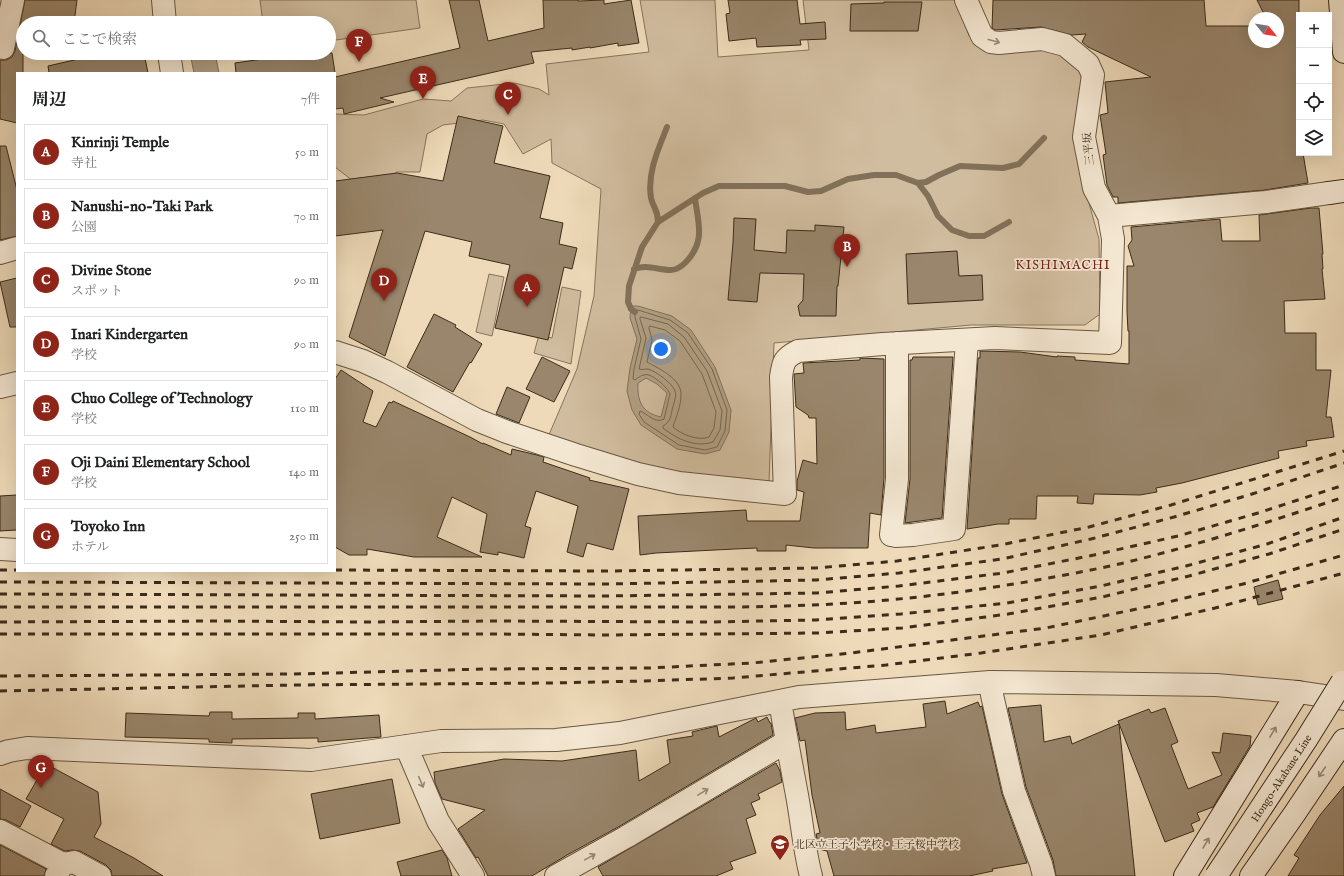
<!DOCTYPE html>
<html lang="ja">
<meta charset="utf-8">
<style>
:root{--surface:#fff;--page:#f6f6f6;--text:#202124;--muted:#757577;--line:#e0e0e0;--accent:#8f2418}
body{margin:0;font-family:"IM FELL English","Noto Serif JP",serif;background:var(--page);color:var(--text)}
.controls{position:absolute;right:12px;top:12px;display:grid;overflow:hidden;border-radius:0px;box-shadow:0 4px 16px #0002}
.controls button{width:36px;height:36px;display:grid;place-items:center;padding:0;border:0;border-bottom:1px solid var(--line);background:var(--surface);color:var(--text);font:20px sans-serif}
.compass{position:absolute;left:1248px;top:12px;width:36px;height:36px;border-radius:50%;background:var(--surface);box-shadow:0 4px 16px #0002;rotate:120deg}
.you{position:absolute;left:661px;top:349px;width:14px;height:14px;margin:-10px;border:3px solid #fff;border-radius:50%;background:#1a73e8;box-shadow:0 0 0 6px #1a73e833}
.badge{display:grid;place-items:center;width:26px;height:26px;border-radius:50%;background:var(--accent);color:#fff;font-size:13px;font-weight:700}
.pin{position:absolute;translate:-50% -33px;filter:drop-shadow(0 1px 2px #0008)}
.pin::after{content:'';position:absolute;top:21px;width:14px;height:12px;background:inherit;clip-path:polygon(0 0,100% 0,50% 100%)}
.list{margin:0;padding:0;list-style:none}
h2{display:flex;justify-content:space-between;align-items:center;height:52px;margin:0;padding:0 16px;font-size:17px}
h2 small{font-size:13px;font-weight:400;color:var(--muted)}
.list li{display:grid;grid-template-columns:26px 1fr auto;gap:12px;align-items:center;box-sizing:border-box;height:56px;margin:0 8px 8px;padding:0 8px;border:1px solid var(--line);border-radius:0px}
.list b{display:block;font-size:15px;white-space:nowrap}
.list p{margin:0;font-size:13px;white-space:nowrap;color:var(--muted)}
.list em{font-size:13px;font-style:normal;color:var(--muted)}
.icon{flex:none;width:22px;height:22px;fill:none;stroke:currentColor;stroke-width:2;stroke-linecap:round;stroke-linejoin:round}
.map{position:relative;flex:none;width:1344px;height:876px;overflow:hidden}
.search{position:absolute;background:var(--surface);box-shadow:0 4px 16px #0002;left:16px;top:16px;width:320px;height:44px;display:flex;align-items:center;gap:10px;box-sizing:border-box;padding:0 14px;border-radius:22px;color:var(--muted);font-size:15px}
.panel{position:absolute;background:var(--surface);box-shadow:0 4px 16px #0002;left:16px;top:72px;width:320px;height:500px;border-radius:0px}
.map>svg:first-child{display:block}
</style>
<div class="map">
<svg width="1344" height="876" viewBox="0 0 1344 876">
<rect width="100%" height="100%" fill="#eedab9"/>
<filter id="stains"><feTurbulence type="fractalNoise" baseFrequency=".005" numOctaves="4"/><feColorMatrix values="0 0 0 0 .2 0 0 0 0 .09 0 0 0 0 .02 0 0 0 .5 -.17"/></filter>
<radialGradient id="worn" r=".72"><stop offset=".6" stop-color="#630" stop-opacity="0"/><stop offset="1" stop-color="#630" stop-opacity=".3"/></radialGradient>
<path fill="#d0bc9e" stroke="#86745c" d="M260 0H416L420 28 329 41V23H263Z
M640 0H715L718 57 809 50 803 0H957L969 36 992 51 1044 47 1066 55 1086 76 1075 146 1090 207 1099 239 1100 314 1085 325H971L774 343 769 482 662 471 548 437 577 369 594 296 601 189 552 163 551 139 523 154 504 124 483 120 443 125 427 134 420 172H396L386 194 358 185 335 167V114L364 115 423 99 451 101 467 88 514 83 539 89 549 95 546 64 649 52Z
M489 274 504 277 492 336 476 332Z
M562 287 581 291 571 364 534 353 539 335 552 338Z"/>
<path fill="#b19f83" stroke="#827159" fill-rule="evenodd" d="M190 53H215L219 73H194Z
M631 306H638L672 316 691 330 715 367 731 410 729 432 720 450 705 454 677 449 641 425 632 410 627 391 630 368 637 339 630 318ZM646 378 657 384 667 393 661 417C642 413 637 401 638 383Z"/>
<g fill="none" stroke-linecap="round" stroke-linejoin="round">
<path stroke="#76664e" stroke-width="1" d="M635 310H638L670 320 688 333 712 369 727 410 725 431 717 447 705 450 679 445 644 422 639 414 640 411C648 414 655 424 664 419L670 394C668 388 651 372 644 375 641 375 638 378 635 380L633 379 634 369 641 339 635 317Z
M641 317 668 324 684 337 707 371 722 411 720 430 713 442C695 448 677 439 663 428V426C670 422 671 417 672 410 673 405 677 397 675 391 673 384 656 371 648 369 645 369 642 370 639 369L646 338 640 319Z
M650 326 665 330 680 341 702 374 716 412 714 428 709 437C698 441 682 435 673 427 676 417 681 406 681 395 682 379 658 368 647 362L652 340 649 328Z"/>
<path stroke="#827159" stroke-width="6" d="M918 183 928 196 938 216 952 230 969 236H984L1009 222
M658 222C658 209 653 208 651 198 647 173 658 150 667 127
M634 269C647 264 658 270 671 270 677 270 682 266 686 262 706 241 698 223 695 198
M635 312 631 309 628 302 629 286 642 247 658 222 703 193 719 186H785L808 192 821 191 848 179 874 175H896L918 183 926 182 939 175 960 166 1003 168 1019 164 1044 138"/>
</g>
<path fill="#99866c" stroke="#3c2c19" d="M25 0H77L74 23H41V19L40 23H23V73H17V123L0 119V60H6L12 57 15 51Z
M449 0H479L488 41 544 28 543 0H578V1L604 0V4L631 0 639 43 618 46V43L590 48V47L572 50V48L531 52 534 63 380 98 394 102 344 114 343 108 335 109V77L460 48Z
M728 0H797L800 24 825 22 826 39 800 40 801 45 757 47 756 38 729 41 726 14 730 13Z
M993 0H1204L1206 26H1254V42H1278V18H1266L1257 0H1299V153H1303L1308 183 1265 190 1118 203V197H1113L1107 185 1103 155 1106 154 1100 115 1108 113 1105 82 1151 77 1088 47 1082 42 1086 34 1072 35 1041 27 995 30 992 28Z
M884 2H922L918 31H850L851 4 884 3Z
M105 53H144L148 73H49L48 66Z
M304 53H332L335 73H236L235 63Z
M458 116 503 126 494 163 550 176 540 218 563 223 559 244 577 248 572 269 564 267 548 340 495 328 510 265 469 256 472 242 425 231 385 356 349 337 383 230 335 236V181L397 173 443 181Z
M0 146H6L17 190V236L0 240Z
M1311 208H1319L1323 254H1322L1323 269H1322L1325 299 1284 301 1285 333H1316V370H1331L1326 417H1331L1334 437 1306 441 1307 446 1278 451 1279 458 1182 483 1156 488 1157 492 1140 495 1094 494 1093 504 1077 503 1078 496H1037L1036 519H1009V524H998L967 529 978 358H980V351L1020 352 1057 357V356L1075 357V360L1129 364V331H1128L1127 311V266H1134L1128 246 1132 240 1131 227 1220 219 1222 241H1260L1259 215Z
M734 218 756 219 754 250 786 253 787 230 815 231V225L844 227 838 286H837L836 316H800L798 306 803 300 804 274 760 273 757 302 728 300 733 243Z
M957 251 959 276 982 275 983 300 908 304 906 254Z
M17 278V327H10L0 282Z
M434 314 456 325 455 327 482 344 471 363 470 362 453 392 407 367Z
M542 357 570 371 554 402 526 389Z
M913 357H953L942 518 905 523 910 479V360H912Z
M860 358 884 359V478L881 515 870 513 868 548H814L786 545V551H757V548L735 549 656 553 640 555 638 516 746 510 747 521H800L804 492 797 490V481L803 460 817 464 816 418H809L808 415 796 407 794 374 804 373 803 363 860 360Z
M341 370 373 391 363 422 376 427 389 402 392 403 393 401 470 437 483 444V443L511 455 512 449 537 455 544 457 543 462 590 478 589 480 629 489 613 550 587 543 583 557 567 552 578 506 536 491 525 526 531 528 524 558 498 552V555L480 552 487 514 452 497 437 537 482 557H414L367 549V555H349L335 547V379Z
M507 387 530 397 519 423 496 414Z
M17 495V530L0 531V496Z
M1278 580 1283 599 1258 605 1254 587Z
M945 701 947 714 978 702 980 707 982 706 1002 794 1027 863 992 869 993 871 969 876H834L827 851 819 849 816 834 820 833 812 795 805 740 800 741 795 718 815 713 845 712 846 730 875 725 876 733 926 727 923 704Z
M1041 705 1044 742 1070 736 1072 744 1119 724 1135 876H1056L1053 860 1026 787 1008 708Z
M1165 708 1178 742 1171 745 1188 789 1222 775 1212 752 1220 753 1223 733 1251 736 1250 746 1213 807 1197 813 1200 820 1191 824 1194 831 1165 842 1118 721 1149 709 1151 713Z
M210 712H232V719L298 718V713H315V719L379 715 381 737 318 742V738L232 739V743L209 742V739L125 737 126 713 209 716Z
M767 717 770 723H771L773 735 620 826 567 855 532 876H488L478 857 476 858 458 829 485 810 442 799 435 783 434 772 504 759 562 761 636 750 639 781 670 763 667 740 693 736 692 732 717 726 719 737 754 719 756 718 758 722Z
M776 763 780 771 782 782 758 794 760 799 751 803 756 815 746 819 756 853 730 862 733 869 716 876H603L598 867Z
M46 764 98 792 101 824 94 837 134 858 163 876H112L111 870 106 865 80 851 72 850 65 851 51 844 64 819 26 799Z
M392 779 400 823 320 839 311 794Z
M1344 786V876H1288L1299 858 1294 855 1320 815Z
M0 789 31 806 20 827 6 820 0 819Z
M0 845 46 869 44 876H0Z
M442 850 447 858 452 876H401L397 862Z"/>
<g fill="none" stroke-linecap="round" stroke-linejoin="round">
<defs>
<path id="minor" d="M163 0 165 23
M0 47 3 48 13 0
M169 53 172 73
M1109 216 1266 202 1329 193
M0 253 17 248
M335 352 363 361 387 372 477 420 507 432 576 455 638 474 679 483 785 494 781 377C783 362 784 358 798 351L883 344 995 338 1110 343 1113 239 1109 216 1094 188 1084 137 1093 75 1088 64 1065 45 1042 39 999 43 991 42 982 36 966 0
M891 535 897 479V343
M895 536 913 535 954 529 967 340
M0 549 17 550
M990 682 992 695 1014 791 1041 864 1044 876
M780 701C785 732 791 763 797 795 802 822 804 849 811 876
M406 746 438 821 473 876
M0 754 9 751 27 748 311 760 441 741 556 740 620 733 799 697 990 682 1216 685 1298 692 1344 699
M0 831 63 864 56 876
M63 864 74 862 100 876
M556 876 626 837 786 742"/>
<path id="tertiary" d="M0 387 17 383"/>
<path id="secondary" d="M1340 0 1344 52
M1329 193 1344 191
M1185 876 1298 692
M1251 876 1295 813 1344 740"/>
</defs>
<use href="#minor" stroke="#685841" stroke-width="24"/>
<use href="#tertiary" stroke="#685841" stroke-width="24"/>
<use href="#secondary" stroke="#3c2c19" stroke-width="24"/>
<use href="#minor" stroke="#f4e7d2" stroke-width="22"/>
<use href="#tertiary" stroke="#f4e7d2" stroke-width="22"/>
<use href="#secondary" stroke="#f4e7d2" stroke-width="22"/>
<path stroke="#3c2c19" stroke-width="3" stroke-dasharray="7 7" stroke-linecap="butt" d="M0 570H17
M335 570 607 571 816 568 897 561 1000 545 1089 527 1171 505 1344 451
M0 582 606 584 816 580 899 573 1002 559 1091 539 1174 517 1252 494 1344 463
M0 594 607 596 817 593 899 586 1003 573 1094 555 1178 536 1258 513 1344 485
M0 607H730C758 607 785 606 812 605 913 601 1016 586 1115 565 1192 547 1269 522 1344 497
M0 622 217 621 363 622 497 621 709 622 816 620 901 614 1007 603 1101 586 1186 566 1267 544 1344 517
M0 634H496L605 635 818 633 902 628 1008 614 1102 597 1189 576 1269 554 1344 529
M0 676 294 674 484 669 649 668 752 663 851 653 1046 628 1156 605 1243 584 1344 555
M0 691 294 685 550 683 645 681 733 678 886 665 981 653 1101 635 1215 608 1344 573"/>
<defs>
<path id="secondary-bridge" d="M1216 876 1306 740 1342 682"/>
</defs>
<use href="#secondary-bridge" stroke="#3c2c19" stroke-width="24" stroke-linecap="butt"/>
<use href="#secondary-bridge" stroke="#f4e7d2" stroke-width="22"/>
</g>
<defs><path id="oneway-shaft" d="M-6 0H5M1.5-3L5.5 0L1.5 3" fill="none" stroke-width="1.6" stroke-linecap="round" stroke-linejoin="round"/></defs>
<g stroke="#988a76">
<use href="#oneway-shaft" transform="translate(994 41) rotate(15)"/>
<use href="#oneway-shaft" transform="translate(1273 732) rotate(-59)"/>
<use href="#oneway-shaft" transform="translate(1322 772) rotate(124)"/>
<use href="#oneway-shaft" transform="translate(421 782) rotate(67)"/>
<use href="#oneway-shaft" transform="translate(703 792) rotate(-31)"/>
<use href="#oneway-shaft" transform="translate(1206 843) rotate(-59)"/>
<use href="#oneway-shaft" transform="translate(590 857) rotate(-29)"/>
</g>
<defs>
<symbol id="school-pin" viewBox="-11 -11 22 30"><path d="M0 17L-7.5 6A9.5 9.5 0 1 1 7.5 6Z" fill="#8f2418" stroke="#f4e7d2"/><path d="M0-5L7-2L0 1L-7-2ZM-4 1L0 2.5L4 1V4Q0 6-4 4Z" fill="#fff"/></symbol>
</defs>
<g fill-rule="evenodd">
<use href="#school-pin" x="769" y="833" width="22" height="30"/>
</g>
<g text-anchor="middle" stroke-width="3.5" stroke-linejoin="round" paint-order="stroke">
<g font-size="11" fill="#3c2c19" stroke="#f4e7d2">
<text transform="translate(1088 149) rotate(-96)" y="4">三平坂</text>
<text transform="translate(1281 778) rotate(-57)" y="4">Hongo-Akabane Line</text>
</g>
<g font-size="11" fill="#3c2c19" stroke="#f4e7d2" text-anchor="start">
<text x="794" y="848">北区立王子小学校・王子桜中学校</text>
</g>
<g font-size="13" letter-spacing="1" fill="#7a1f14" stroke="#f4e7d2">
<text x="1063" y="269">KISHIMACHI</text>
</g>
</g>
<rect width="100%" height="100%" filter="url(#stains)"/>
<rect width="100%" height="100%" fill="url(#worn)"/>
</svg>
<div class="controls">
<button>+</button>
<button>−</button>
<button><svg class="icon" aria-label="locate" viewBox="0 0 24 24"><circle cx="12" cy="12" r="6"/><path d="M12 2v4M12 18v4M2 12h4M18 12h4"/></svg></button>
<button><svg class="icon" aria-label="layers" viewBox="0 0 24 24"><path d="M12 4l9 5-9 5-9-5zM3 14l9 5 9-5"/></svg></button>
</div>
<svg class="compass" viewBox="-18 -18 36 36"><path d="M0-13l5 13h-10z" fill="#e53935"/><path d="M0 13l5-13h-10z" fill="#757577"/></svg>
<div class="you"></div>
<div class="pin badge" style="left:527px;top:307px">A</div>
<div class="pin badge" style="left:847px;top:267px">B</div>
<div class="pin badge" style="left:508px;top:115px">C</div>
<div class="pin badge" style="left:384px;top:301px">D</div>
<div class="pin badge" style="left:423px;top:99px">E</div>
<div class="pin badge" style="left:359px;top:62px">F</div>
<div class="pin badge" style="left:41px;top:788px">G</div>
<div class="search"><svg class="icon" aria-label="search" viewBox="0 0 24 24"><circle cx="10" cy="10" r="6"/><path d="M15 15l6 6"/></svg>ここで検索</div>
<section class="panel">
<h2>周辺<small>7件</small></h2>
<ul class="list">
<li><span class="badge">A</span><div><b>Kinrinji Temple</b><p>寺社</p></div><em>50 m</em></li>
<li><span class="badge">B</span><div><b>Nanushi-no-Taki Park</b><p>公園</p></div><em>70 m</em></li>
<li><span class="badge">C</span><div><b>Divine Stone</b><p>スポット</p></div><em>90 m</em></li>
<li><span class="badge">D</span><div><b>Inari Kindergarten</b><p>学校</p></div><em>90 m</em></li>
<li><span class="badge">E</span><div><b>Chuo College of Technology</b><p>学校</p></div><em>110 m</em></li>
<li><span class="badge">F</span><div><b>Oji Daini Elementary School</b><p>学校</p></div><em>140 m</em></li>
<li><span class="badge">G</span><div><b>Toyoko Inn</b><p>ホテル</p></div><em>250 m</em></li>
</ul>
</section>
</div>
